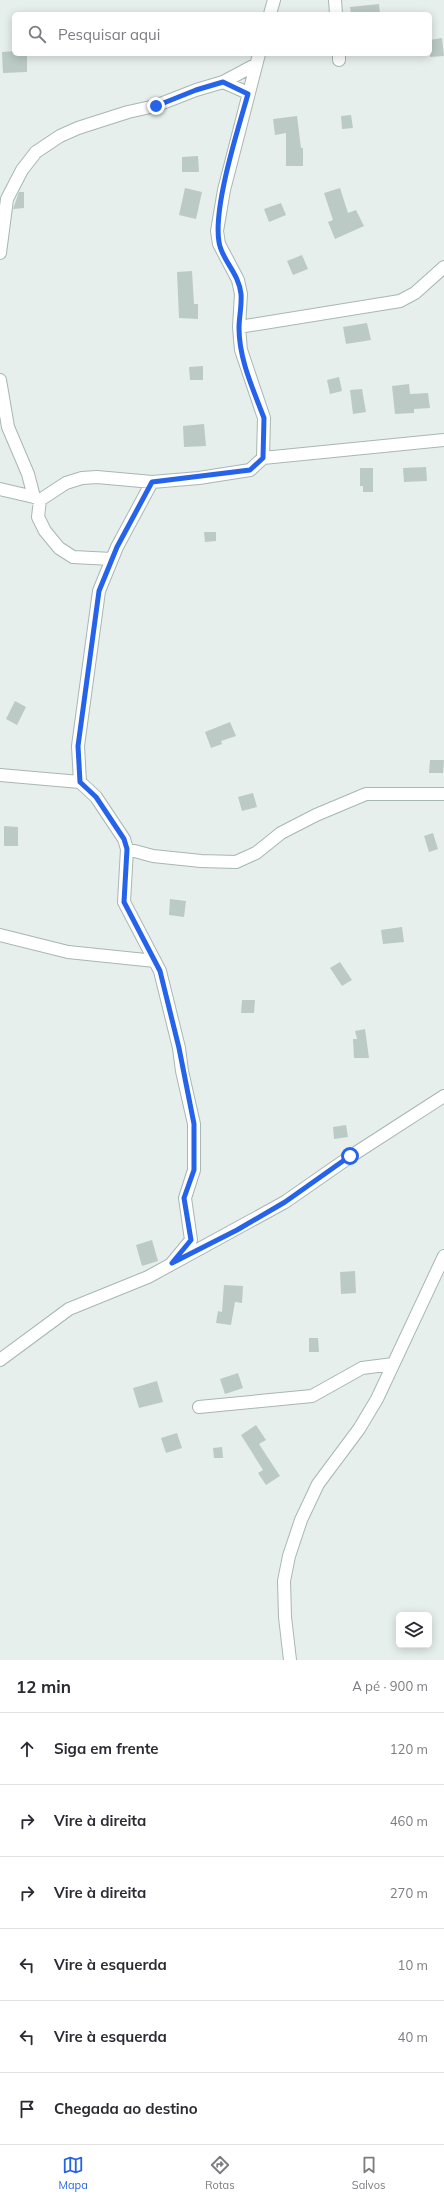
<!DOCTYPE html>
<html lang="pt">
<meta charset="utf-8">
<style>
:root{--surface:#fff;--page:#f2f2f3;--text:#2b2b33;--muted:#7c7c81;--line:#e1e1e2;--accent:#2563eb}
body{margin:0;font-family:Mulish,sans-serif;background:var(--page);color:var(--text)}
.controls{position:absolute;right:12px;bottom:12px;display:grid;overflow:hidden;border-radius:6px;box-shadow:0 2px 10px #0003}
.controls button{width:36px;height:36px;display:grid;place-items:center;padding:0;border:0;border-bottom:1px solid var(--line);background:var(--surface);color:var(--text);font:20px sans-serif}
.stop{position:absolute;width:12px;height:12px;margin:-9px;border:3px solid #2563eb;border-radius:50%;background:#fff}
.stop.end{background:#2563eb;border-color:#fff;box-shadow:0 1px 4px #0008}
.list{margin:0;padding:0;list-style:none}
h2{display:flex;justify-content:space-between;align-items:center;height:52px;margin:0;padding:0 16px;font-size:17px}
h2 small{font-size:13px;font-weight:400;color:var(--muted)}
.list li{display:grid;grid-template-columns:26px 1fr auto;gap:12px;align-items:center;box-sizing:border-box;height:72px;padding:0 16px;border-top:1px solid var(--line)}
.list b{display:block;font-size:15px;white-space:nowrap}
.list em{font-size:13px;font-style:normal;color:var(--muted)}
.icon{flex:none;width:22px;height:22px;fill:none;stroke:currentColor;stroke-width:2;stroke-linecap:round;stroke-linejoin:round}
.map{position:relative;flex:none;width:444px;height:1660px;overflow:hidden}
.search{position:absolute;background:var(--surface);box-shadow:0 2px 10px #0003;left:12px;right:12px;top:12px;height:44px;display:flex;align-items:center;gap:10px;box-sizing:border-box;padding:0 14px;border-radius:6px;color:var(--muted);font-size:15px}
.sheet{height:484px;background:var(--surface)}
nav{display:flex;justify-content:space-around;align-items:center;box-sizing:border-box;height:56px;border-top:1px solid var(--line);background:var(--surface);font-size:11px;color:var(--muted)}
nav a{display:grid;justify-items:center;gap:2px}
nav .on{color:var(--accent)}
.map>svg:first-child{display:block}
</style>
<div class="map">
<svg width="444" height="1660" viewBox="0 0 444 1660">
<rect width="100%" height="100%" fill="#e6efec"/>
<path fill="#bbcac5" d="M379 4 380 14H351L350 7Z
M442 38 444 56 430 57V40Z
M14 51V54H27V72L3 73 2 52Z
M351 115 353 128 342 129 341 116Z
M297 116 301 148H303V166H286V133L275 135 273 119Z
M198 156 199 172H182V157Z
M185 188 202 192 196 219 179 215Z
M340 188 348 213 356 210 364 226 335 239 328 222 333 220 324 193Z
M19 192H24V208L13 209Z
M281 203 286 215 269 222 264 209Z
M302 255 308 269 293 275 287 261Z
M192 271 194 304H198V319L179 318 177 272Z
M367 323 371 340 346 344 343 327Z
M203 366V380H190L189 367Z
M339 377 342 391 330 394 327 380Z
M409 384 410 394 428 393 430 408 414 409V413L395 414 392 386Z
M362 389 366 412 353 414 350 390Z
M204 424 206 446 184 447 183 426Z
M426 467 427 481 404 482 403 468Z
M360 468H373V492H363V486H360Z
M204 532H216V541L205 542Z
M15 701 26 707 17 725 6 719Z
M230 722 236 736 221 741 222 744 211 748 205 732Z
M430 760H444L443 773H429Z
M253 793 257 807 242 811 238 797Z
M4 826 18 827V846H4Z
M433 833 438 849 429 852 424 836Z
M170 899 186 901 184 917 169 915Z
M402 927 404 942 383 944 381 930Z
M340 962 352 980 342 986 330 968Z
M242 1000H255L254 1013H241Z
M365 1029 369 1058H354L353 1039H357L355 1031Z
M346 1125 348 1137 334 1139 333 1127Z
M152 1240 158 1261 142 1266 136 1245Z
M355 1271 356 1293 341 1294 340 1272Z
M224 1285 243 1286 242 1303 235 1302 231 1325 216 1323 218 1311 222 1312Z
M309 1338H318L319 1352H309Z
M238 1373 243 1388 225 1394 220 1379Z
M157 1381 163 1402 139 1408 133 1388Z
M256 1425 266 1440 259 1444 280 1476 266 1485 258 1473 263 1470 241 1435Z
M177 1433 182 1448 166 1453 161 1438Z
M222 1447 223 1458H214L213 1448Z"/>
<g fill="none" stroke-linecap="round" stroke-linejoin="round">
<defs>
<path id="minor" d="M335 0 336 14
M270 14 274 0
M259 54 224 190 217 231 219 244 238 280 241 294 239 327 241 350 264 418 263 458
M339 54V60
M223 82 248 93
M0 253 7 199 22 170 36 152 60 136 78 128 128 112 155 106 196 90 223 82 255 65
M239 327 400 301 415 293 444 267
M0 380 8 427 28 474 34 497
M152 482 117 547 99 591 78 746 80 782 96 797 124 839 127 849 124 902 160 971 179 1048 182 1071 194 1124V1170L185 1198 191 1240 172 1263
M0 489 34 497 40 500 66 483 82 478 97 477 152 482 199 478 250 470 263 458 444 440
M40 500 38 517 45 531 59 548 73 557 112 559
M0 775 80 782
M127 849 153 856 201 861 236 862 256 853 281 833 316 815 366 794H444
M0 935 68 952 155 961
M0 1360 69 1309 148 1277 285 1202 351 1156 444 1096
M199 1407 312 1396 362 1368 393 1364
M290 1660 285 1617 284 1581 289 1556 301 1520 318 1484 359 1429 377 1399 444 1256"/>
</defs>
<use href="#minor" stroke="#a8b7b4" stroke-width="14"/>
<use href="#minor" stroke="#fff" stroke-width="12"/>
</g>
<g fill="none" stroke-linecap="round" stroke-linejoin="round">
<path stroke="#2563eb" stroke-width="5" d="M156 106 196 90 223 82 248 94C238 129 213 207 219 242 221 259 239 273 241 294 242 306 239 317 239 328 239 359 253 389 264 418L263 458 250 470 152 482 117 547 99 591 78 746 80 782 96 797 124 839 127 849 124 902 160 971 179 1048 194 1124V1170L184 1198 191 1240 172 1263 237 1230 285 1202 350 1156"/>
</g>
</svg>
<div class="controls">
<button><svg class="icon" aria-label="layers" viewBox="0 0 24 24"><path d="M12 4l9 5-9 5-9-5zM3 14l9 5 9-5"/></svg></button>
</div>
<div class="stop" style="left:350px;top:1156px"></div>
<div class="stop end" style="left:156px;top:106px"></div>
<div class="search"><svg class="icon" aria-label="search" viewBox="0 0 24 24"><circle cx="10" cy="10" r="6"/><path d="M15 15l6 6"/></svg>Pesquisar aqui</div>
</div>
<section class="sheet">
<h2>12 min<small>A pé · 900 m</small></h2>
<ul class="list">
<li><svg class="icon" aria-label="ahead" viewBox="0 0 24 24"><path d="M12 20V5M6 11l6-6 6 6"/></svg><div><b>Siga em frente</b></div><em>120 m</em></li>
<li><svg class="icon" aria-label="right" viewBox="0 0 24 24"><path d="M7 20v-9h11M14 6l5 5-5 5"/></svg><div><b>Vire à direita</b></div><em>460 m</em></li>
<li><svg class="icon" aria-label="right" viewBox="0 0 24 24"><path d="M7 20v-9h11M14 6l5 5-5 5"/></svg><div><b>Vire à direita</b></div><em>270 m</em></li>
<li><svg class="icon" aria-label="left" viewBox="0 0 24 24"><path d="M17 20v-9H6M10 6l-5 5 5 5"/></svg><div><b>Vire à esquerda</b></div><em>10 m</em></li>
<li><svg class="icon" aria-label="left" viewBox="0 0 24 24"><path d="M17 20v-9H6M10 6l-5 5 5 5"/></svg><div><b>Vire à esquerda</b></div><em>40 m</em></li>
<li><svg class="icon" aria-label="arrive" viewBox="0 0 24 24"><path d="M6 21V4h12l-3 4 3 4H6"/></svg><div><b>Chegada ao destino</b></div></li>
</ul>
</section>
<nav>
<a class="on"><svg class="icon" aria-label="map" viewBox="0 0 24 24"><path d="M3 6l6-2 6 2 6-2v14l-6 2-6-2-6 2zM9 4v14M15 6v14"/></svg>Mapa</a>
<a><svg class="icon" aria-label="directions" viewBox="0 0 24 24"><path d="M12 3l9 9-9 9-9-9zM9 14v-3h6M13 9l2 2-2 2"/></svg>Rotas</a>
<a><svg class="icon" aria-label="saved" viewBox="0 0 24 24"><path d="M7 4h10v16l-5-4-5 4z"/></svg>Salvos</a>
</nav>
